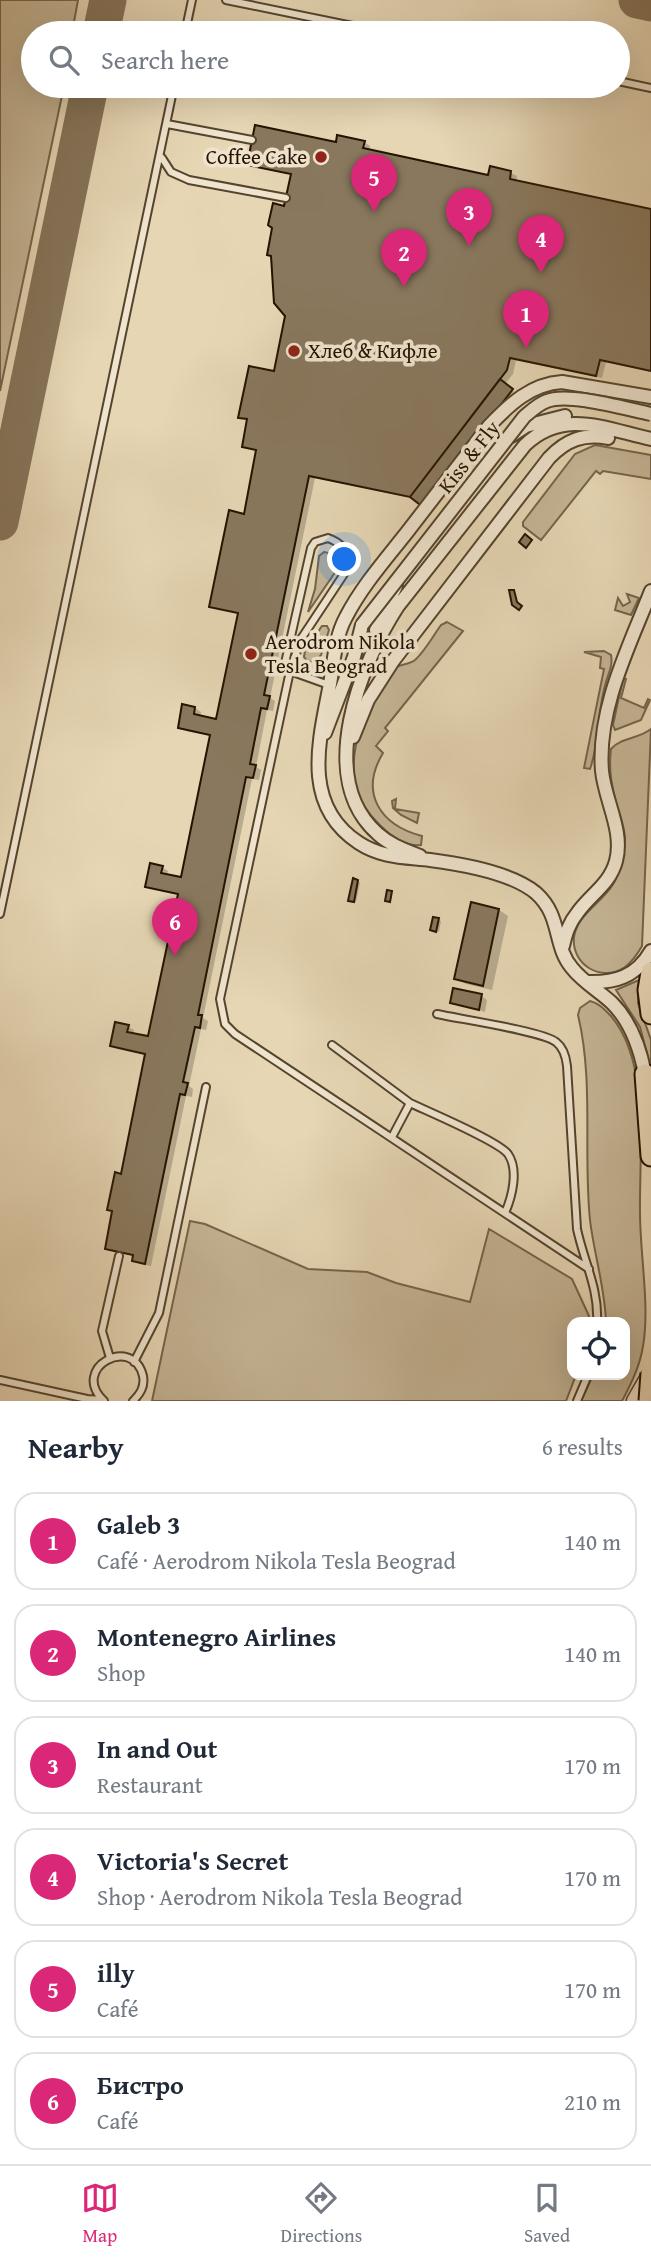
<!DOCTYPE html>
<meta charset="utf-8">
<style>
:root{--surface:#fff;--page:#f2f2f3;--text:#1f2937;--muted:#747a83;--line:#e0e1e3;--accent:#db2777}
body{margin:0;font-family:"Gentium Book Plus",serif;background:var(--page);color:var(--text)}
.controls{position:absolute;right:21px;bottom:21px;display:grid;overflow:hidden;border-radius:14px;box-shadow:0 7px 28px #0002}
.controls button{width:63px;height:63px;display:grid;place-items:center;padding:0;border:0;border-bottom:2px solid var(--line);background:var(--surface);color:var(--text);font:35px sans-serif}
.you{position:absolute;left:345px;top:560px;width:24px;height:24px;margin:-18px;border:5px solid #fff;border-radius:50%;background:#1a73e8;box-shadow:0 0 0 10px #1a73e833}
.badge{display:grid;place-items:center;width:46px;height:46px;border-radius:50%;background:var(--accent);color:#fff;font-size:23px;font-weight:700}
.pin{position:absolute;translate:-50% -58px;filter:drop-shadow(0 2px 4px #0008)}
.pin::after{content:'';position:absolute;top:37px;width:24px;height:21px;background:inherit;clip-path:polygon(0 0,100% 0,50% 100%)}
.list{margin:0;padding:0;list-style:none}
h2{display:flex;justify-content:space-between;align-items:center;height:91px;margin:0;padding:0 28px;font-size:30px}
h2 small{font-size:23px;font-weight:400;color:var(--muted)}
.list li{display:grid;grid-template-columns:46px 1fr auto;gap:21px;align-items:center;box-sizing:border-box;height:98px;margin:0 14px 14px;padding:0 14px;border:2px solid var(--line);border-radius:21px}
.list b{display:block;font-size:26px;white-space:nowrap}
.list p{margin:0;font-size:23px;white-space:nowrap;color:var(--muted)}
.list em{font-size:23px;font-style:normal;color:var(--muted)}
.icon{flex:none;width:38px;height:38px;fill:none;stroke:currentColor;stroke-width:2;stroke-linecap:round;stroke-linejoin:round}
.map{position:relative;flex:none;width:651px;height:1401px;overflow:hidden}
.search{position:absolute;background:var(--surface);box-shadow:0 7px 28px #0002;left:21px;right:21px;top:21px;height:77px;display:flex;align-items:center;gap:18px;box-sizing:border-box;padding:0 24px;border-radius:38px;color:var(--muted);font-size:26px}
.sheet{height:763px;background:var(--surface)}
nav{display:flex;justify-content:space-around;align-items:center;box-sizing:border-box;height:98px;border-top:2px solid var(--line);background:var(--surface);font-size:19px;color:var(--muted)}
nav a{display:grid;justify-items:center;gap:4px}
nav .on{color:var(--accent)}
.map>svg:first-child{display:block}
</style>
<div class="map">
<svg width="651" height="1401" viewBox="0 0 651 1401">
<rect width="100%" height="100%" fill="#e6d6b4"/>
<filter id="stains"><feTurbulence type="fractalNoise" baseFrequency=".00286" numOctaves="4"/><feColorMatrix values="0 0 0 0 .2 0 0 0 0 .09 0 0 0 0 .02 0 0 0 .5 -.17"/></filter>
<radialGradient id="worn" r=".72"><stop offset=".6" stop-color="#630" stop-opacity="0"/><stop offset="1" stop-color="#630" stop-opacity=".3"/></radialGradient>
<path fill="#c5b595" stroke="#75644a" stroke-width="2" d="M0 0H78L72 33H33V86H64L0 391Z
M595 445 651 455V479L603 471 600 474 596 471 541 540 523 526V522L575 454Z
M324 552 334 554 338 568 308 612 315 589 319 556Z
M627 594 639 598 631 615 615 610 618 598 623 606 630 602Z
M447 622 463 631 385 728 388 731 376 746 383 753C359 793 380 825 422 836L421 845C402 847 387 833 375 820 333 776 361 714 391 671 397 663 408 666 415 660 425 651 433 636 441 625Z
M322 626H327L329 630 321 655 316 661 308 662 304 657 305 651Z
M604 651 611 655C613 665 609 672 606 682 597 710 600 741 590 769L584 768 604 669 600 668 601 657 584 652Z
M623 678 626 679 621 698 644 708 648 699 650 700 641 720 615 730 613 725Z
M651 729 642 946C638 953 633 961 625 967 602 983 571 965 574 937 577 915 601 903 612 886 620 874 624 854 625 840 625 825 618 812 615 798 611 783 609 764 611 749 621 737 639 739 651 729Z
M396 799 395 809 419 813 417 823 401 815 393 808 392 801Z
M639 980 638 1003 651 1040V1069L640 1027 616 990Z
M590 1001C599 1003 605 1010 611 1016 651 1063 639 1154 640 1213 640 1254 650 1307 643 1346 640 1366 631 1384 622 1401H581L593 1375H625V1322H606C605 1288 594 1254 590 1220 583 1153 594 1081 578 1015L580 1008Z
M190 1221 205 1224 308 1269 367 1272 396 1283 470 1302 489 1229 572 1279 589 1316 588 1322H572V1375H576L566 1401H152Z"/>
<path fill="#0003" d="M364 142 370 146 369 151 489 177 491 168 511 173 517 176 516 182 651 211V372L606 362 602 378 516 360 513 374 505 384 514 391 426 506 416 499 315 478 270 698 275 701 273 711 267 710 256 767 261 770 259 780 252 779 203 1018 208 1021 206 1030 201 1029 189 1086 193 1089 192 1097 186 1096 151 1266 140 1264 134 1260 135 1257 107 1248 146 1055 118 1049 112 1045 128 1027 134 1030 133 1035 150 1038 179 895 147 886 162 867 168 871 167 876 183 879 212 736 186 731 179 727 195 708 201 712 200 717 218 721 240 615 211 606 245 516 258 451 244 446 249 421 240 417 275 373 287 316 286 208 292 175 255 167 249 164 337 144Z
M358 881 360 883 356 902 353 901Z
M472 905 499 910 508 916 492 990 466 984 456 979Z
M438 920 441 921 439 932 435 931Z
M481 996 487 1000 485 1012 452 1002Z"/>
<g fill="none" stroke-linecap="round" stroke-linejoin="round">
<path stroke="#86745a" stroke-width="37" d="M637 0 651 3
M101 33 108 0
M0 522 90 86"/>
</g>
<path fill="#89785e" stroke="#251300" stroke-width="2" d="M255 125 336 142 337 135 365 141 363 148 488 175 490 166 511 171 510 179 651 209V371L600 360 596 376 510 358 507 370 410 497 309 476 264 695 270 696 267 709 261 708 250 764 256 765 253 778 246 777 198 1015H202L200 1028 195 1027 183 1082 188 1083 185 1095 180 1094 145 1264 132 1261 133 1255 105 1249 112 1211 107 1210 115 1172 121 1174 145 1054 110 1046 115 1022 129 1025 127 1032 148 1036 178 894 145 887 150 863 163 866 161 873 181 877 210 735 178 728 182 704 195 707 194 714 216 719 238 613 209 607 229 510 244 514 256 450 242 447 247 419 238 418 249 366 274 371 285 316 274 303 271 256 267 255 272 228 268 225 273 203 284 206 291 174 247 165Z
M500 379 513 389 423 507 410 497Z
M525 534 532 540 526 548 519 542Z
M509 590H514L517 602 522 606 519 610 512 605Z
M353 878 358 880 354 902 348 901Z
M387 890 392 891 390 902 385 901Z
M471 902 499 909 483 986 454 979Z
M433 917 439 918 436 932 430 930Z
M453 988 482 994 479 1010 450 1003Z"/>
<g fill="none" stroke-linecap="round" stroke-linejoin="round">
<defs>
<path id="service" d="M226 0 387 33
M185 33 192 0
M618 81 651 88
M167 124 252 140
M162 158 171 172 189 180 286 198
M328 538C345 544 350 556 344 574L301 639 290 671 285 663 311 548 315 542Z
M329 685 290 671 220 999 225 1024 235 1034 589 1269
M0 914 174 86
M437 1014C459 1019 542 1031 556 1042 564 1048 566 1057 567 1066L577 1229C584 1262 599 1289 597 1322
M332 1045 410 1103
M392 1137 410 1103C429 1112 498 1141 508 1154 519 1170 512 1197 505 1213
M110 1358 102 1331 119 1256
M134 1362 159 1313 206 1087
M0 1380 87 1399 103 1400
M104 1401C69 1368 133 1334 143 1376 145 1387 140 1394 133 1401
M577 1401 588 1375"/>
<path id="minor" d="M511 436 526 426 565 416
M376 630 396 586
M325 733 354 657 362 625
M353 737 368 700 393 661 549 458C566 440 584 433 608 438
M420 856C405 850 390 845 378 834 314 778 361 663 398 606L525 445C564 408 605 429 651 439
M563 946C566 933 569 923 578 912 591 894 610 884 616 861 624 831 605 801 602 771 597 709 629 647 651 591
M587 982C615 983 636 977 651 951
M645 1074C640 1048 631 1022 612 1003 599 991 583 982 572 968 553 946 562 916 536 893 512 873 461 864 430 860 405 857 382 858 359 843 301 805 319 741 330 684 334 661 335 637 346 617 362 586 386 559 408 531 435 496 462 461 489 426 510 404 531 384 562 382L651 397"/>
<path id="tertiary" d="M635 1401 650 1375"/>
<path id="primary" d="M651 972 648 990 651 1014
M645 1074 651 1156"/>
</defs>
<use href="#service" stroke="#55442d" stroke-width="10"/>
<use href="#minor" stroke="#55442d" stroke-width="16"/>
<use href="#tertiary" stroke="#55442d" stroke-width="19"/>
<use href="#primary" stroke="#251300" stroke-width="23"/>
<use href="#service" stroke="#efe4ce" stroke-width="6"/>
<use href="#minor" stroke="#efe4ce" stroke-width="12"/>
<use href="#tertiary" stroke="#efe4ce" stroke-width="16"/>
<use href="#primary" stroke="#e6d6b4" stroke-width="19"/>
<defs>
<path id="minor-bridge" d="M362 625 524 417C531 411 538 404 547 401 568 392 626 409 651 414"/>
<path id="primary-bridge" d="M649 1401 651 1373"/>
</defs>
<use href="#minor-bridge" stroke="#55442d" stroke-width="16" stroke-linecap="butt"/>
<use href="#primary-bridge" stroke="#251300" stroke-width="23" stroke-linecap="butt"/>
<use href="#minor-bridge" stroke="#efe4ce" stroke-width="12"/>
<use href="#primary-bridge" stroke="#e6d6b4" stroke-width="19"/>
</g>
<g fill="#8f2418" stroke="#efe4ce" stroke-width="2.5">
<circle cx="321" cy="157" r="7"/>
<circle cx="294" cy="351" r="7"/>
<circle cx="251" cy="654" r="7"/>
</g>
<g text-anchor="middle" stroke-width="7" stroke-linejoin="round" paint-order="stroke">
<g font-size="21" fill="#251300" stroke="#efe4ce" text-anchor="start">
<text x="307" y="164" text-anchor="end">Coffee Cake</text>
<text x="308" y="358">Хлеб &amp; Кифле</text>
<text x="265" y="649">Aerodrom Nikola<tspan x="265" dy="24">Tesla Beograd</tspan></text>
</g>
<g font-size="21" fill="#251300" stroke="#efe4ce">
<text transform="translate(469 457) rotate(-52)" y="7">Kiss &amp; Fly</text>
</g>
</g>
<rect width="100%" height="100%" filter="url(#stains)"/>
<rect width="100%" height="100%" fill="url(#worn)"/>
</svg>
<div class="controls">
<button><svg class="icon" aria-label="locate" viewBox="0 0 24 24"><circle cx="12" cy="12" r="6"/><path d="M12 2v4M12 18v4M2 12h4M18 12h4"/></svg></button>
</div>
<div class="you"></div>
<div class="pin badge" style="left:526px;top:348px">1</div>
<div class="pin badge" style="left:404px;top:287px">2</div>
<div class="pin badge" style="left:469px;top:246px">3</div>
<div class="pin badge" style="left:541px;top:273px">4</div>
<div class="pin badge" style="left:374px;top:212px">5</div>
<div class="pin badge" style="left:175px;top:956px">6</div>
<div class="search"><svg class="icon" aria-label="search" viewBox="0 0 24 24"><circle cx="10" cy="10" r="6"/><path d="M15 15l6 6"/></svg>Search here</div>
</div>
<section class="sheet">
<h2>Nearby<small>6 results</small></h2>
<ul class="list">
<li><span class="badge">1</span><div><b>Galeb 3</b><p>Café · Aerodrom Nikola Tesla Beograd</p></div><em>140 m</em></li>
<li><span class="badge">2</span><div><b>Montenegro Airlines</b><p>Shop</p></div><em>140 m</em></li>
<li><span class="badge">3</span><div><b>In and Out</b><p>Restaurant</p></div><em>170 m</em></li>
<li><span class="badge">4</span><div><b>Victoria's Secret</b><p>Shop · Aerodrom Nikola Tesla Beograd</p></div><em>170 m</em></li>
<li><span class="badge">5</span><div><b>illy</b><p>Café</p></div><em>170 m</em></li>
<li><span class="badge">6</span><div><b>Бистро</b><p>Café</p></div><em>210 m</em></li>
</ul>
</section>
<nav>
<a class="on"><svg class="icon" aria-label="map" viewBox="0 0 24 24"><path d="M3 6l6-2 6 2 6-2v14l-6 2-6-2-6 2zM9 4v14M15 6v14"/></svg>Map</a>
<a><svg class="icon" aria-label="directions" viewBox="0 0 24 24"><path d="M12 3l9 9-9 9-9-9zM9 14v-3h6M13 9l2 2-2 2"/></svg>Directions</a>
<a><svg class="icon" aria-label="saved" viewBox="0 0 24 24"><path d="M7 4h10v16l-5-4-5 4z"/></svg>Saved</a>
</nav>
